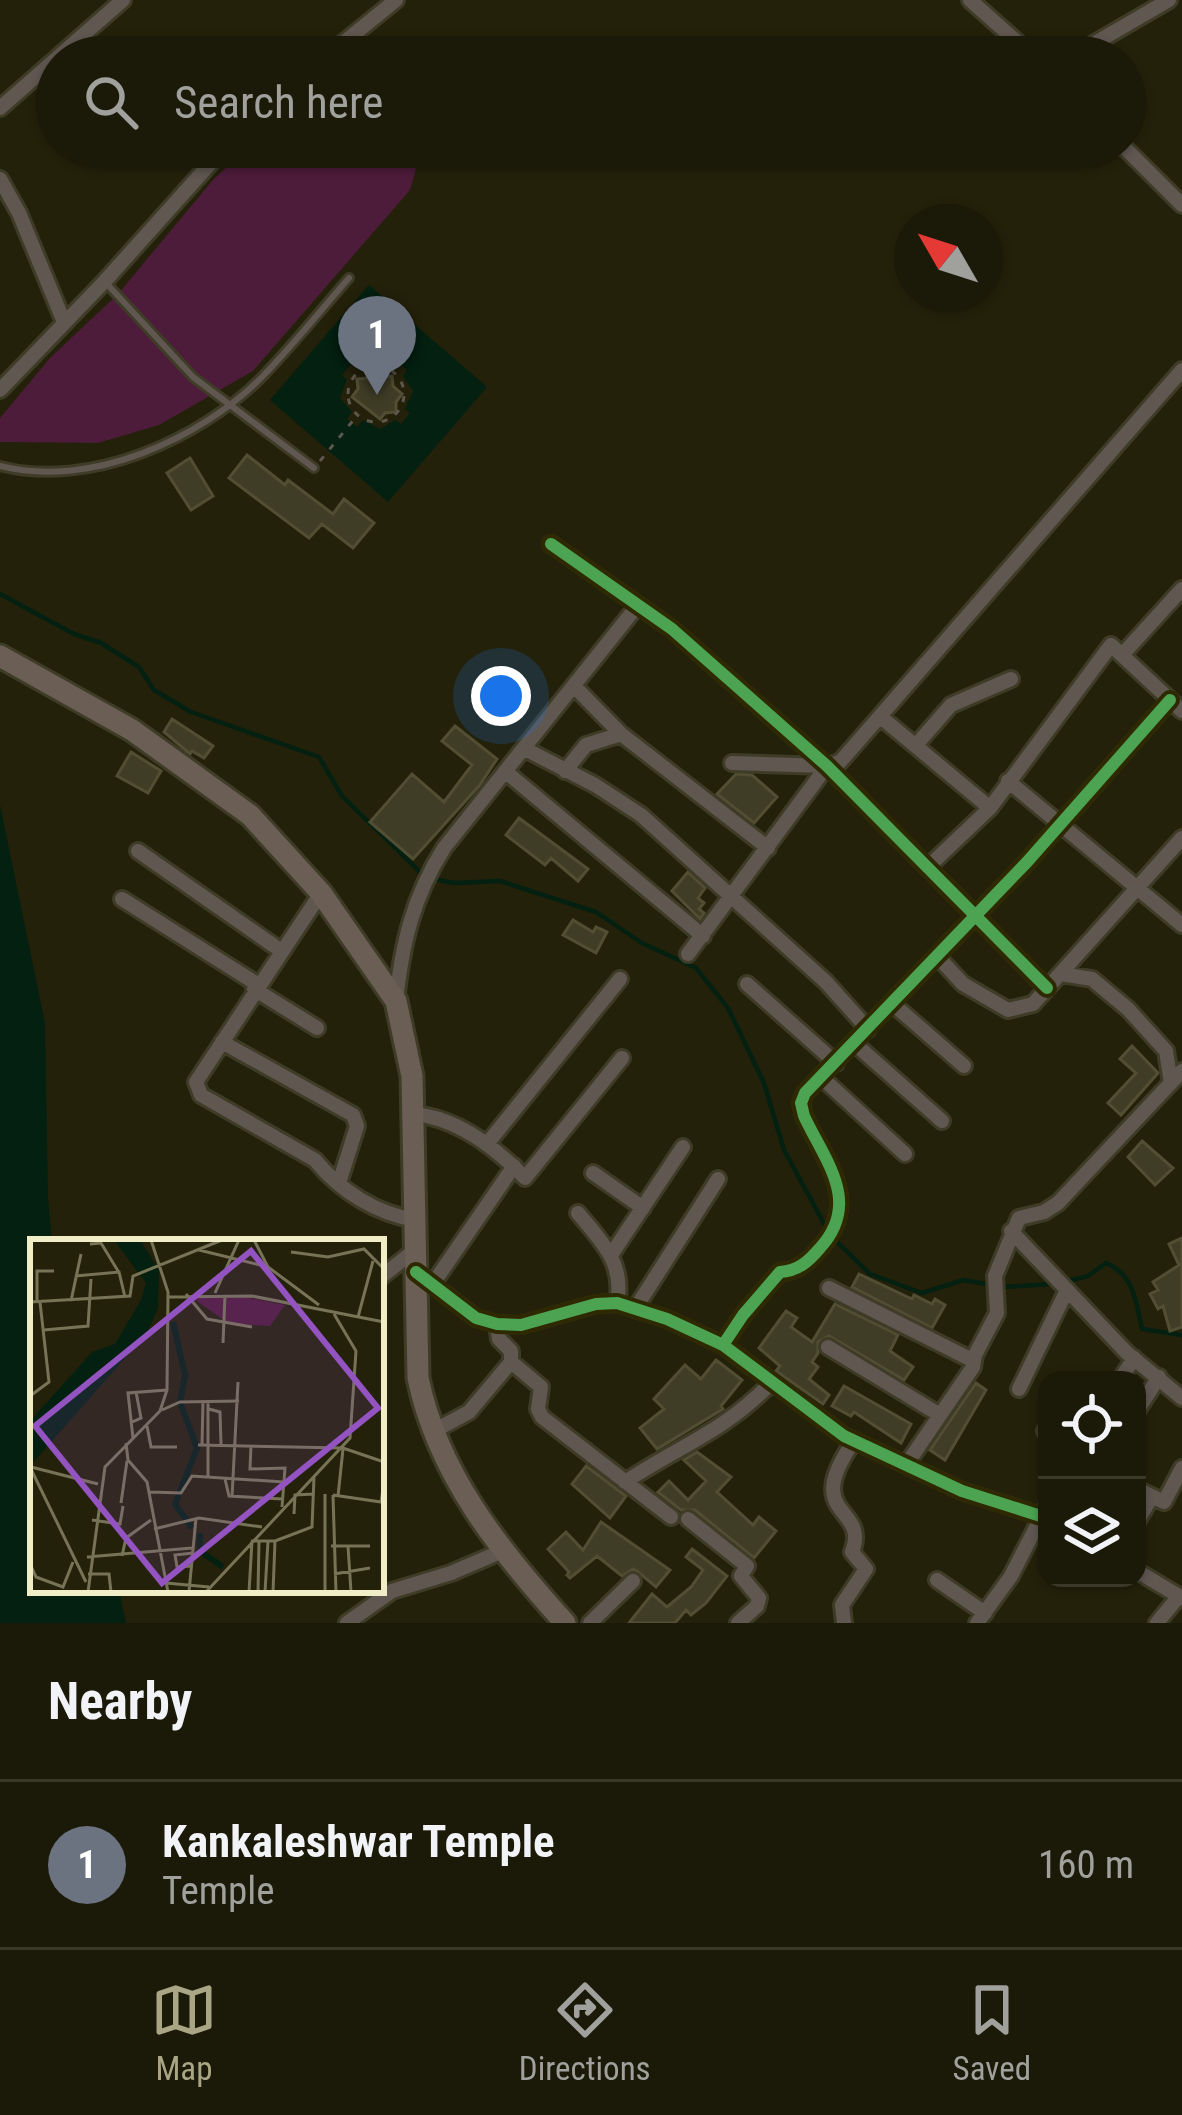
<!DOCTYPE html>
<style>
:root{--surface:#1b1908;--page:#242212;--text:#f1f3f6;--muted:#a0a09c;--line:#393829;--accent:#a9a685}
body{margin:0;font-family:"Roboto Condensed",sans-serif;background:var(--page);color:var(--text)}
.controls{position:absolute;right:36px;bottom:36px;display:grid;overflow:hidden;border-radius:24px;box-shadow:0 3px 9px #0004}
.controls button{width:108px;height:108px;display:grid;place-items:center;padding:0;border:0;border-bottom:3px solid var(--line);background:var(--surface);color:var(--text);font:60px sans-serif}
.compass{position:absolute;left:894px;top:204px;width:108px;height:108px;border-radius:50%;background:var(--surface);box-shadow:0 3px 9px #0004;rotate:309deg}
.you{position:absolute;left:501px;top:696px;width:42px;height:42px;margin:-30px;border:9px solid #fff;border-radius:50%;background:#1a73e8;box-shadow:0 0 0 18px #1a73e833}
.badge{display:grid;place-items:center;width:78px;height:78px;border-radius:50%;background:var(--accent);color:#fff;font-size:39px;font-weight:700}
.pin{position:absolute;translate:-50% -99px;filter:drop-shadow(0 3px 6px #0008)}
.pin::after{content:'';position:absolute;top:63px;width:42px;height:36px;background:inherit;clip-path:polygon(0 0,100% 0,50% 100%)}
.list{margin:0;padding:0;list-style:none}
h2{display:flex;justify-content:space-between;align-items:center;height:156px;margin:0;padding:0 48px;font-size:51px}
h2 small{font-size:39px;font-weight:400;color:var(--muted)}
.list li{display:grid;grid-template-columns:78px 1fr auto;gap:36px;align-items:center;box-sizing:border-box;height:168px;padding:0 48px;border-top:3px solid var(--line)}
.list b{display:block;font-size:45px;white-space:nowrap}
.list p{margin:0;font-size:39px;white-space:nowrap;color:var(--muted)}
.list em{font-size:39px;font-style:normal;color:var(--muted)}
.icon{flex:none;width:66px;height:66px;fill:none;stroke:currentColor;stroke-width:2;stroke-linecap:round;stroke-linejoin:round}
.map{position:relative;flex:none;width:1182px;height:1623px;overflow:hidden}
.search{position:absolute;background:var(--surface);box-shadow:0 3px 9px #0004;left:36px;right:36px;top:36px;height:132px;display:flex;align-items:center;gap:30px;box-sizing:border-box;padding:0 42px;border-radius:66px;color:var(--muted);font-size:45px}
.sheet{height:324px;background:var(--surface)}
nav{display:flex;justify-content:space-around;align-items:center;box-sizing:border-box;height:168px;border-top:3px solid var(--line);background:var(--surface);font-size:33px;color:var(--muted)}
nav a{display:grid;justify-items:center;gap:6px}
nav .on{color:var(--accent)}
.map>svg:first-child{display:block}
</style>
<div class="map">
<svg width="1182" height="1623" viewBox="0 0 1182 1623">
<rect width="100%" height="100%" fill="#24210a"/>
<path fill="#4e1c3b" d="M248 147H422L410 190 253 371 159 425 98 443 0 442V418L50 358 118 294 212 181Z"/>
<path fill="#032011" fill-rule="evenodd" d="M369 285 487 387 388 502 270 400ZM373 358 389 366 395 360 407 370 403 376 413 391 405 409 410 413 401 424 395 420 380 429 363 420 357 427 347 419 352 412 340 398 347 380 342 375 351 364 357 369Z
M0 805 45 1023 48 1197 52 1242H33V1590H119L126 1623H0Z"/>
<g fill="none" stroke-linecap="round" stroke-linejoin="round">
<path stroke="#032011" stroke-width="4.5" d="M0 594 74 634 101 643 139 667 154 690 191 712 319 757 342 796 423 875
M434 879 454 883 500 881 596 912 642 943 696 968 728 1008 764 1083 784 1150 827 1229
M833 1238 870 1274 922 1293 964 1280 1003 1287 1053 1284
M1064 1282 1088 1276 1106 1263C1134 1275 1136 1301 1142 1329L1182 1335"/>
</g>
<path fill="#403d26" stroke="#514e34" stroke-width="3" d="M373 370 382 377 392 376 393 386 402 394 396 402V412L385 413 380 419 352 397 358 389 357 379 367 378Z
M247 455 285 485 288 480 333 514 344 499 374 523 353 548 322 524 309 538 229 478Z
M190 458 213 496 191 510 167 473Z
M172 719 213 746 204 758 192 751 190 754 164 732Z
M455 726 497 759 479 786 413 859 370 822 412 774 444 802 472 765 442 741Z
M131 752 161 771 148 793 117 776Z
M736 774 752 775 777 797 754 823 717 794Z
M519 818 588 869 578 881 551 858 545 865 506 835Z
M688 872 705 888 698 898 704 903 699 909 704 913 700 919 672 891Z
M573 920 593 932 596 927 607 932 596 953 563 935Z
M1132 1046 1158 1073 1121 1115 1108 1103 1136 1073 1120 1059Z
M1142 1141 1173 1168 1155 1185 1128 1157Z
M1182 1238V1327L1170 1331 1163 1306 1158 1309 1150 1294 1158 1290 1153 1282 1179 1265 1169 1244Z
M859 1274 912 1299 914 1295 932 1304 935 1299 945 1305 932 1328 852 1287Z
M835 1304 898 1335 890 1351 913 1367 904 1380 829 1336 818 1342V1353L812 1362 818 1367 809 1379 829 1395 823 1404 776 1371 780 1366 759 1348 786 1311 797 1318 791 1327 812 1342Z
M716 1360 742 1380 721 1406 723 1409 657 1449 640 1428 664 1409 654 1399 685 1365 701 1379Z
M976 1383 986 1390 945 1460 930 1450Z
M844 1386 911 1424 901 1443 854 1412 851 1416 832 1406Z
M697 1452 731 1477 717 1492 753 1525 759 1517 776 1531 754 1558 695 1510H681L658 1492 669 1481 688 1500 706 1481 684 1460Z
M586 1466 626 1496 610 1518 572 1484Z
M601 1522 670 1570 656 1587 637 1571 633 1569 622 1576 597 1556 570 1578 567 1575 569 1572 548 1549 566 1532 583 1550Z
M692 1549 727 1576 706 1603 691 1615 686 1610 675 1623H629L652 1594 667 1607 691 1587 703 1570 686 1557Z"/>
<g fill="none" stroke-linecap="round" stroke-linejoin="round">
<defs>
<path id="service" d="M107 284 193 377 314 468
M0 466C89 489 200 440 263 376 293 345 321 310 349 278"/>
<path id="minor" d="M970 0 1034 57
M58 57 123 0
M326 57 396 0
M1071 57 1169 0
M0 108 57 58
M1124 147 1182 205
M0 179 19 213 64 322
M0 390 105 281 225 147
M551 544 672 629 827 766 1047 988
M1122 655 1182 589
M575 687 621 734
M882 718 990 808 1111 645 1182 711
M917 744 951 705 1011 679
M525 749 595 785 641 815 826 982 868 1029
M732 763 827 766 840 762 1182 370
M565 771 586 745 621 734 768 848
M506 772 703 936
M1008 781 1182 925
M138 851 280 950
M928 867 990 808
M321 893 196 1082 201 1095 315 1160C340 1191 377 1214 416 1220
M122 899 257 984
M688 954 827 766
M938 957 963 984 1008 1010 1033 1004 1182 838
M1061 974 1092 979 1128 1009 1166 1051 1171 1083
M747 984 836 1063
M254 989 317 1028
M396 1001C402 944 413 897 444 848L638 605
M893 1004 964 1066
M222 1042 353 1115 357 1126 339 1183
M854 1043 942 1121
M821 1077 905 1154
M414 1114C458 1118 495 1147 525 1178L622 1058
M487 1144 620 979
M593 1173 643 1208
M578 1213C601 1241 625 1263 617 1303
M1011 1231 1127 1353 1182 1398
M611 1255 683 1147
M416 1272 476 1318 497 1324 521 1325 596 1304 617 1303 667 1319 723 1345 844 1436 962 1491 1047 1518
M381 1277 415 1250
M432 1285 514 1166
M829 1288 974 1361
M635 1309 718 1179
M497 1324 499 1339 511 1351V1362L541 1387 538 1409 542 1417 671 1517
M723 1345 743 1315 780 1272C798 1271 808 1262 820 1248 862 1202 825 1161 804 1116L801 1103 805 1093 1027 862 1170 700
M828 1347 940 1415
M1120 1380 1134 1358
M1019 1389 1067 1290
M1137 1411 1159 1377
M1045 1431 1047 1432
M432 1432 469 1412 511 1362
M906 1465 973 1367 975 1355 997 1313 995 1276 1019 1218 1044 1212 1058 1203 1182 1071
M625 1482C679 1446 722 1433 770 1384
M1137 1489 1164 1502 1182 1468
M688 1519 747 1566 741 1576 759 1598 757 1606 738 1623
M1137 1522 1151 1498
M1137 1571 1182 1598
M937 1580 985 1613
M347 1623 392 1591 451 1573 500 1552
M590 1623 633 1581
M844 1623 842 1605 866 1569 852 1552C870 1505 800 1518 854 1441
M977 1623 1011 1576 1047 1506
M1157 1623 1179 1596"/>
<path id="primary" d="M0 656 132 730 250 815 321 893 396 1001 412 1076 418 1378C438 1475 501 1552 565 1623"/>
</defs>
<use href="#service" stroke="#3e3c27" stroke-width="12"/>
<use href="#minor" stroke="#3e3c27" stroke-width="20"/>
<use href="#primary" stroke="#3e3c27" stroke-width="27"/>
<path stroke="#5d574d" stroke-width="3" stroke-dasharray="6 9" stroke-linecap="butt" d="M348 394a28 28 0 1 1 56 0a28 28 0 1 1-56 0Z
M320 461 356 417"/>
<use href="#service" stroke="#605751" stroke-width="6"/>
<use href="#minor" stroke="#605751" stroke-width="14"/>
<use href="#primary" stroke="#6b5e54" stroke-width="21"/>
<defs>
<path id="cycleway" d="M551 544 672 629 827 766 1047 988
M416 1272 476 1318 497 1324 521 1325 596 1304 617 1303 667 1319 723 1345 844 1436 962 1491 1047 1518
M723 1345 743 1315 780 1272C798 1271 808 1262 820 1248 862 1202 825 1161 804 1116L801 1103 805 1093 1027 862 1170 700"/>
</defs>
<use href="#cycleway" stroke="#2e2900" stroke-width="20"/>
<use href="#cycleway" stroke="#4ca352" stroke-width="12"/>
</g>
<g transform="translate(30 1239)">
<rect width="354" height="354" fill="#24210a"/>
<path d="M160 57 220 59 255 66 240 87 199 85Z" fill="#4e1c3b"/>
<path d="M84 1H110L129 31 128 69 117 94 0 227 1 181 62 113 85 105 111 61 116 44Z" fill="#032011"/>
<path fill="none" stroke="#032011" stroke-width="6" d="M143 83 155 136 150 163 167 209 145 265 162 289M170 294V312L193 328"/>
<path fill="none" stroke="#767356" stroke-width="3" d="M60 5 71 4 88 32M169 11 238 28 224 1M261 13 298 18 334 10 354 30M238 28 289 66M45 37 89 33 95 58M185 54 209 1M156 55 177 80 222 88M137 58 222 57 354 83M41 62 51 15M0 63 100 57 103 37 192 1M7 63V32H24M328 78 343 22M14 91 58 87 61 40M193 104 195 56M0 157 19 143 10 63M179 170 190 173 191 205M132 171 150 163 209 162M100 184 111 179 106 153M117 187 121 208H147M103 199 98 154 137 151M96 204 98 221 117 243 138 353M168 206 313 209 354 223M172 206 173 162M221 206 220 230 255 229 252 268M0 228 56 343M1 228 68 245M178 238V162M195 240 199 257 253 260M120 253 151 254 162 237 254 243M295 255V353M303 256 306 353M303 256 351 263 354 243M308 257 313 210M202 258 208 143M91 264 97 222M264 275 265 256 284 255M62 281 90 285 93 267M124 290 169 279 232 288M221 302H245L243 353M245 302 282 288 284 238M301 307H340M318 307 321 353M92 317 96 299 121 281M57 318 162 309M0 325 6 338 33 348 43 323M162 327 147 328 145 316 163 314M58 335H79L81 353M304 335 340 329M136 344 179 348M58 353 75 228 130 172 137 151 138 53 121 1M159 353 166 279M176 353 320 199 326 112 304 75M219 353 222 302M228 353 229 302M235 353 238 302"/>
<path fill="#9353c1" fill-opacity="0.15" stroke="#9353c1" stroke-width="6" d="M221 12 348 169 132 344 5 187Z"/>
<rect width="354" height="354" fill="none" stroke="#f1edc7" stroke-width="6"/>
</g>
</svg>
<div class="controls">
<button><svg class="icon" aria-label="locate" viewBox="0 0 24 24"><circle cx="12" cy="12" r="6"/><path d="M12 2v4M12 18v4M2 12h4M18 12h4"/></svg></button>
<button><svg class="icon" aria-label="layers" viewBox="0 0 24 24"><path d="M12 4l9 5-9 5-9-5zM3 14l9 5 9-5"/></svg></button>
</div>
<svg class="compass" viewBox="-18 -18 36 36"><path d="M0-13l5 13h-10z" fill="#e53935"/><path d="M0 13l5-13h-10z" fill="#a0a09c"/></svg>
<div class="you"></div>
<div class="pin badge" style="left:377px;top:395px;background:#6b7280">1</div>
<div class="search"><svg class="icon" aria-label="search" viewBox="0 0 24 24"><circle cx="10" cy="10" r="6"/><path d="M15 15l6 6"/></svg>Search here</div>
</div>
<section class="sheet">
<h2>Nearby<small></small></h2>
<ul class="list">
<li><span class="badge" style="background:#6b7280">1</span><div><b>Kankaleshwar Temple</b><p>Temple</p></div><em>160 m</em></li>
</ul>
</section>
<nav>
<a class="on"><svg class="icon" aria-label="map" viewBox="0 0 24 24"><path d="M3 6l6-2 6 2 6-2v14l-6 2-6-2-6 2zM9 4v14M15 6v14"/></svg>Map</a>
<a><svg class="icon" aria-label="directions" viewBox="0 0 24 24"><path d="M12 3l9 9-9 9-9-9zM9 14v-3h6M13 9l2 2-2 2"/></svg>Directions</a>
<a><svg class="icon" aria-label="saved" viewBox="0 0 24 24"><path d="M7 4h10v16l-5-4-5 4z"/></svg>Saved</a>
</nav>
